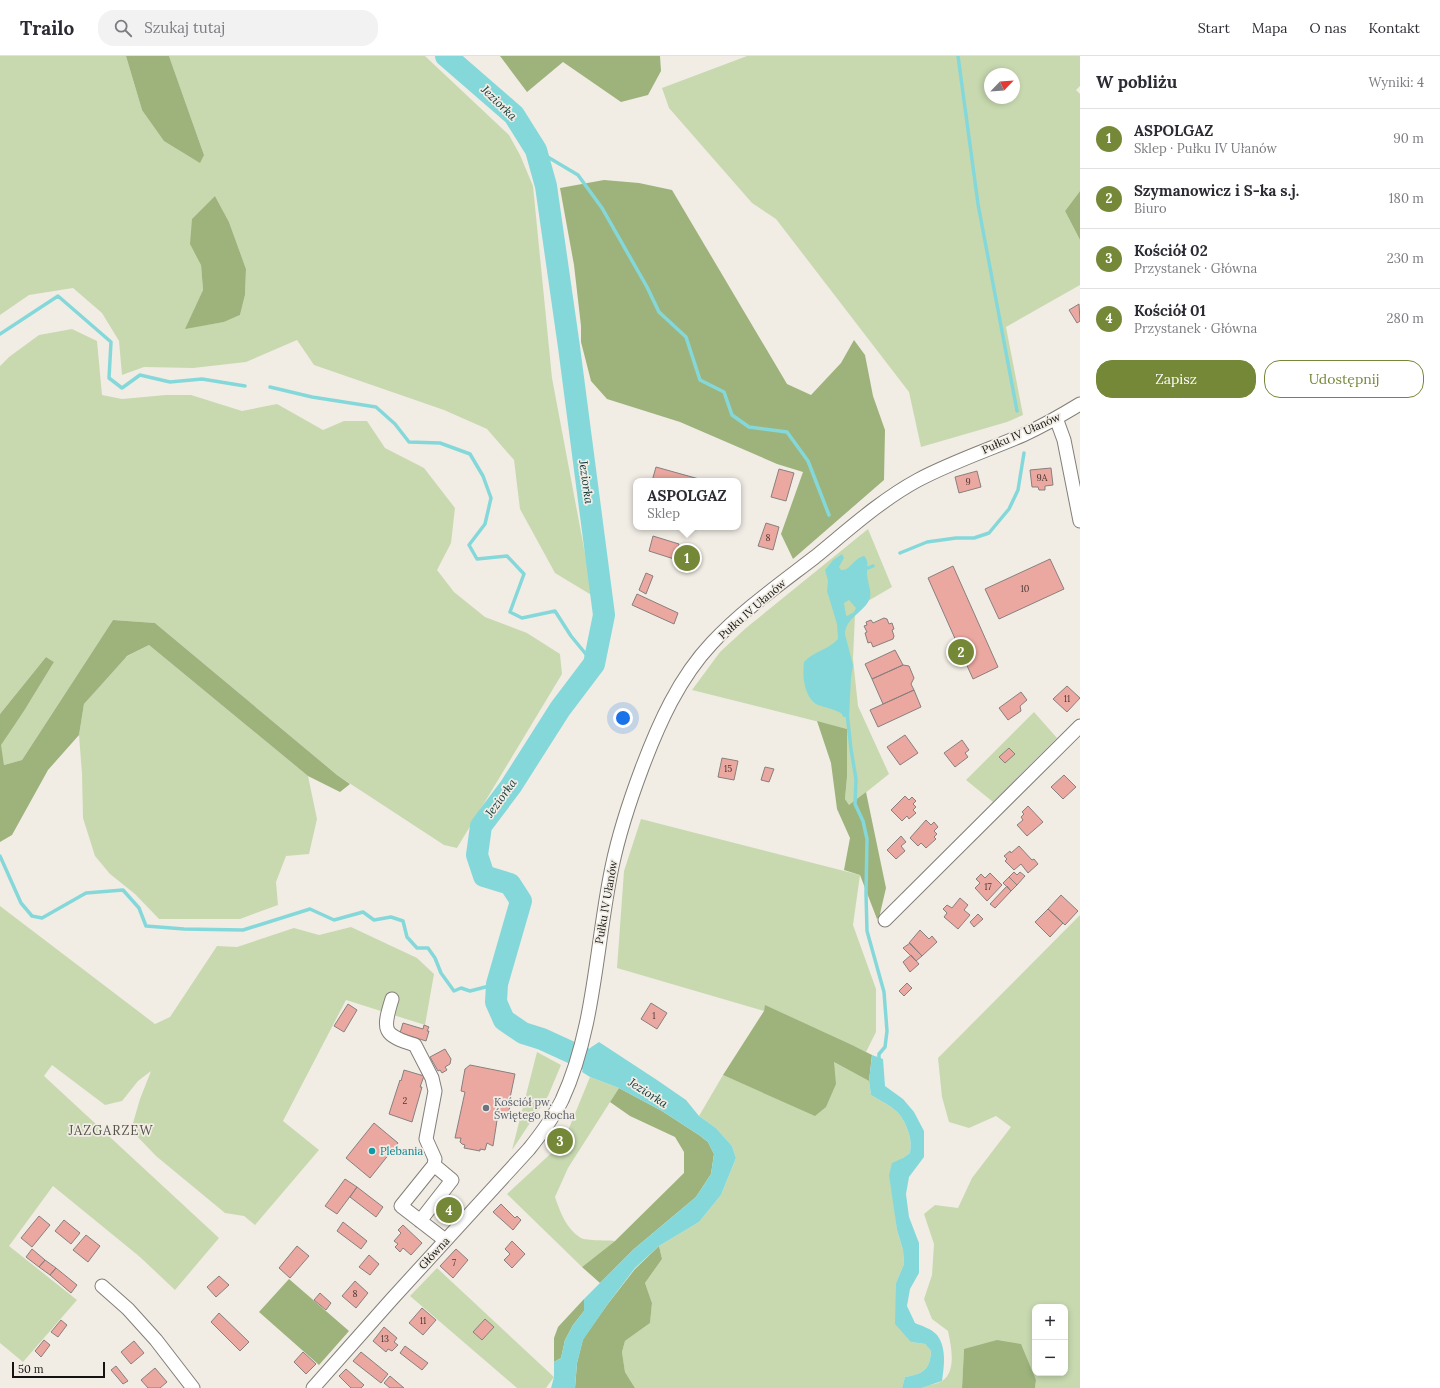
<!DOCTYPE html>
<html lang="pl">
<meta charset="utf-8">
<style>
:root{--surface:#fff;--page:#f2f2f3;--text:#2b2b33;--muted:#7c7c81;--line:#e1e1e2;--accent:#758838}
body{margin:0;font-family:Lora,serif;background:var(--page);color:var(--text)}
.controls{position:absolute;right:12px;bottom:12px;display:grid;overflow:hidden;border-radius:8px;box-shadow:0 2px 6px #0003}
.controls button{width:36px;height:36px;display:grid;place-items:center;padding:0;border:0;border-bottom:1px solid var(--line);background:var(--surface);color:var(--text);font:20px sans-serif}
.compass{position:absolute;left:984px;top:12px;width:36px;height:36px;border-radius:50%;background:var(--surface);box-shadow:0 2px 6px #0003;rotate:65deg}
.scale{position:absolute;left:12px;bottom:10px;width:93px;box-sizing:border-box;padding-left:4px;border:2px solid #151311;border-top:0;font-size:11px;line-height:14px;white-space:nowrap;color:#151311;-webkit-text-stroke:3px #f1ede5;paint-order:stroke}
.you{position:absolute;left:623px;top:662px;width:14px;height:14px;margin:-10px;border:3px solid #fff;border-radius:50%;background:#1a73e8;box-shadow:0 0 0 6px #1a73e833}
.badge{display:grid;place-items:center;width:26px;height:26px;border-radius:50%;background:var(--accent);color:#fff;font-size:13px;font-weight:700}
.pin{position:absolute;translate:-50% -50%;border:2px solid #fff;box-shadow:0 1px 4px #0006}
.popup{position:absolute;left:633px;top:422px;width:108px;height:52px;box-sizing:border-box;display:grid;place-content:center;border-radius:8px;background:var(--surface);filter:drop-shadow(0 1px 3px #0005);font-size:13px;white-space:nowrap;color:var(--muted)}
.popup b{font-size:15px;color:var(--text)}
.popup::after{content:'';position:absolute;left:50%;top:100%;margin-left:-8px;border:8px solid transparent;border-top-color:var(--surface)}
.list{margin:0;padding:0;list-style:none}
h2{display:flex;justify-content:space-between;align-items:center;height:52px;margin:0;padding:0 16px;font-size:17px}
h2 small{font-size:13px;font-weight:400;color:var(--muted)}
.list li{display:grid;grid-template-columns:26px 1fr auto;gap:12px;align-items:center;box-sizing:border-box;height:60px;padding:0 16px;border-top:1px solid var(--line)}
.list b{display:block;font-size:15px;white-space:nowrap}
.list p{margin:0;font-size:13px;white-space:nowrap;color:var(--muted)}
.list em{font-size:13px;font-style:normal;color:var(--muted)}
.actions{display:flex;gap:8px;padding:12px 16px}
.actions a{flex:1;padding:9px 0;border:1px solid var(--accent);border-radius:16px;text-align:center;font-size:14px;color:var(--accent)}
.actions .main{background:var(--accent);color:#fff}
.icon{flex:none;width:22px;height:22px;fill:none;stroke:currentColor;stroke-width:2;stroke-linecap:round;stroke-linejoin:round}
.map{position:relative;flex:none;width:1080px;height:1332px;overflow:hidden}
header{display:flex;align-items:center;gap:24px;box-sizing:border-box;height:56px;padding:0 20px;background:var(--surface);border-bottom:1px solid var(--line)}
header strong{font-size:19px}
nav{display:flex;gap:22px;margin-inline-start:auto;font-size:14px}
.search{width:280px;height:36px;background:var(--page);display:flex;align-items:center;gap:10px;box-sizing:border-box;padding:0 14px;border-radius:16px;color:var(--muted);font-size:15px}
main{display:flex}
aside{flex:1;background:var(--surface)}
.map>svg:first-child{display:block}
</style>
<header>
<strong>Trailo</strong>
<div class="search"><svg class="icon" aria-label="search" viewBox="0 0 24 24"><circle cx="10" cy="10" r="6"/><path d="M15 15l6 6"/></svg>Szukaj tutaj</div>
<nav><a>Start</a><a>Mapa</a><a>O nas</a><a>Kontakt</a></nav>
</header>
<main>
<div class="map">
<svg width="1080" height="1332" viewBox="0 0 1080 1332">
<rect width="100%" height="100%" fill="#f1ede5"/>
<path fill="#c8d9b0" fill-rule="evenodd" d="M0 0H126L142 54 204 99 169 0H425L509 79 520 99 533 130 552 322 593 540 555 517 520 453 514 404 487 373 444 354 314 309 297 284 246 306 193 312 144 311 122 319 119 285 102 257 73 232 29 239 0 259ZM215 140 229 166 246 213 245 239 240 259 224 266 186 272 203 234 201 209Z
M747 0H1080V30L1076 34 1080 38V135L1065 155 1080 184V229L1006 271 1023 359 1007 366 921 391 909 336 776 163 752 147 669 52 662 32ZM990 18H1014V42H990Z
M72 273 97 285 102 339 122 343 166 339H191L242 355 277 348 323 374 344 365H367L385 392 424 412 455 452 451 487 437 514 454 536 485 561 527 577 560 598 562 618 457 792 444 789 337 719 155 567 113 564 22 704 4 709 0 689 24 655 54 606 46 601 0 658V310L9 301 39 279Z
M868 473 892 531 868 545 855 559 853 603 858 650 889 718 849 750 845 743 847 721V673L692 634 720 596 746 572Z
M149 589 308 720 317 763 309 798 286 800 276 826 278 849 240 863H159L135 838 110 818 95 800 83 762 82 718 79 679 84 648 124 602Z
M1034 656 1057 682 993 746 966 724Z
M641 763 860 819 853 869 876 933V976L866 996 766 950 764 955 617 912 624 815Z
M0 850 155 968 170 961 217 890 237 891 294 872 319 879 351 871 417 902 434 918 425 969 346 944 283 1065 319 1094 255 1169 244 1160 225 1157 156 1100 131 1074 140 1043 151 1015 138 1025 122 1045 105 1049 52 1009 44 1020 219 1182 175 1234 140 1201 53 1130 9 1190 77 1244 23 1306 0 1287Z
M1080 859V1332H1035L1036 1324 964 1293 962 1332H921C927 1328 936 1329 942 1325 957 1315 951 1290 948 1275L932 1263 924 1243 932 1219 934 1188 924 1158 935 1149 958 1152 972 1122 1011 1071 996 1060 969 1072 949 1066 942 1041 938 1002ZM1035 1251H1065V1317H1035Z
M537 996 561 1009 548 1040 512 1094Z
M834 1006 869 1025 871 1039C889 1050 901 1053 908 1075 911 1083 911 1089 910 1097L903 1102 894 1148 897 1174 903 1194 904 1208 896 1227 911 1286 925 1288 931 1295C930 1314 923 1318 905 1321L902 1332H635L625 1316 622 1296 625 1285 650 1267 652 1247 645 1227 662 1203 659 1190 699 1166 721 1139 736 1102 732 1090 716 1072 699 1060 723 1019 815 1059Z
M590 1021 619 1032 568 1112 555 1141C560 1156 567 1174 581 1182 586 1185 609 1184 615 1185L582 1211 507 1138 559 1090 565 1082Z
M437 1212 554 1321 546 1332H517L410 1240Z"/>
<path fill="#9db37b" d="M126 0H169L204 99 200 107 164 85 142 54Z
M500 0H660L661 15 648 39 621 46 563 6 527 36Z
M604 124 639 127 672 134 787 328 811 339 841 307 854 284 865 299 873 340 885 374 884 424 793 503 781 478 803 416 777 408 680 366 607 343 591 325 581 286V270L574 209 560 132Z
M1080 135V184L1065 155Z
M215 140 229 166 246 213 245 239 240 259 224 266 185 273 203 234 201 209 190 188 192 163Z
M113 564 155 567 337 719 350 728 340 736 308 720 149 589 127 600 84 648 79 679 48 714 12 779 0 786V658L46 601 54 606 24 655 1 689 4 709 22 704Z
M817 665 847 673V721L845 743 849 749 866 736 886 832 879 862 877 863 860 819 844 814 850 782 837 753 831 707Z
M765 949 852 989 872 999 869 1025 834 1006 836 1028 826 1051 815 1060 723 1019 764 955Z
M619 1032 662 1055 699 1079 708 1086 714 1098 711 1118 696 1141 634 1193 600 1227 582 1211 615 1185 684 1117V1096L675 1081 630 1060 610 1046Z
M659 1190 662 1203 645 1227 652 1247 650 1267 625 1285 622 1296 625 1316 635 1332H575L577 1307 583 1283 607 1249 635 1213Z
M289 1223 349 1275 319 1309 259 1256Z
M584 1243V1255L573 1269 565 1284 561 1302 554 1306V1282L558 1271Z
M997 1284 1021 1288 1036 1324 1035 1332H962L964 1293Z"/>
<path fill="#85d8da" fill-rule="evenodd" d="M842 498 844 502 839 511 841 514C850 515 854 502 864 500 869 504 867 511 867 517 867 525 872 535 870 542 865 556 845 562 845 578L853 609 851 622 849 661H843L842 658C835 653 826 652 818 649 804 642 802 619 804 606 814 595 828 594 838 583L837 568 827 535 828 525 825 514 833 504ZM849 544 856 552 854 556 847 560 846 559 844 547Z
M599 986 657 1024 686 1044 699 1060 716 1072 732 1090 736 1102 721 1139 699 1166 659 1190 635 1212 607 1249 583 1284 577 1307 575 1332H551L554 1321V1306L561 1302 565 1284 573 1269 584 1255V1243L634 1193 696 1141 711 1118 714 1098 708 1086 699 1079 662 1055 619 1032 590 1021 582 1016 590 992Z
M872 999 883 1003 885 1030 903 1043 914 1056 924 1075V1101L909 1121 906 1138 909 1161 919 1187V1217L910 1233 907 1250 915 1267C922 1270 932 1273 937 1279 947 1292 944 1311 942 1325L921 1332H902L905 1321C923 1318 930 1314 931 1295L925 1288 911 1286 895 1268 896 1227 904 1208 903 1194 897 1174 889 1119 892 1107 903 1102 910 1097C911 1089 911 1083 908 1075 901 1053 889 1050 871 1039L869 1025Z"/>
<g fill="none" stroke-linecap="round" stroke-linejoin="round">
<path stroke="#85d8da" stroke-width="3.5" d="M958 0 978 148 1017 355
M536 94 578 119 602 152 647 231 659 256 686 281 700 324 724 336 732 359 749 371 787 376 808 405 829 459
M0 278 58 240 111 286 109 322 122 332 140 319 170 326 202 323 245 330
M270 331 312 341 376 351 395 368 409 386 440 387 470 398 483 420 491 442 485 468 469 489 477 503 507 500 524 518 510 556 522 562 555 555 571 580 594 608
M900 497 927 486 956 482H974L989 477 1009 453 1018 434 1024 397
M863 514 873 510
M847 657 851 693 856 723 855 748 863 765 867 783 866 838 867 875 884 936 887 975 885 991 879 998V1005
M0 800 21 847 32 860 42 862 86 837 123 834 139 852 146 870 184 873 243 874 310 853 334 864 363 856 374 864 391 861 403 865 407 881 417 892H428L435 902 441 917 454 935 461 932 470 935 497 928"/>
<path stroke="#85d8da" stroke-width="22" d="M446 0 514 59 536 94 546 130 569 291 604 559 594 608 560 653 511 730 481 770 477 799 484 820 510 828 521 845 497 928 496 946 504 964 523 977 542 983 614 1016"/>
</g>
<path fill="#eba8a0" stroke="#897f7e" d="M1079 248 1080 265 1077 267 1069 254Z
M656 411 699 423 698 425H652Z
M1051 412 1053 429 1045 430V434H1039L1038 431H1032L1030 414Z
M779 413 794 417 786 445 771 441Z
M977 415 981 431 959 437 955 421Z
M766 467 779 471 773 494 758 490Z
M653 480 679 488 674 503 649 495Z
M678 491 698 497 694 509 674 503Z
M1050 503 1064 533 999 563 985 533Z
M953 510 998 611 973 623 928 522Z
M646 517 653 520 646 538 639 534Z
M637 538 678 557 674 568 632 549Z
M884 562 887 563 889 568 892 567 894 573 892 574 894 580 893 583 873 591 871 586 868 587 865 577 867 576 864 570 867 569 866 566 871 564 873 567Z
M895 594 903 609 872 623 865 608Z
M903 609 909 610 914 622 911 628 914 634 883 648 872 623Z
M1067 630 1080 642 1067 656 1053 643Z
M914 634 921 651 878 671 870 654Z
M1021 636 1027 644 1020 650 1021 655 1008 664 999 652Z
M905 679 918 697 900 709 887 691Z
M962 684 969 694 965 697 968 701 955 711 944 697Z
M1009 692 1015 698 1005 707 999 701Z
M722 702 738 705 734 724 718 721Z
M765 711 774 713 769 726 761 724Z
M1064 719 1076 731 1063 743 1051 731Z
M905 740 909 744 912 741 916 745 913 748 916 751 913 754 916 757 909 763 907 760 902 765 891 754Z
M1028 750 1043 766 1027 780 1017 769 1023 764 1021 761 1024 758 1022 756Z
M926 764 931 769 934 766 938 771 934 775 937 778 934 781 936 783 926 792 921 787 918 790 910 782Z
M901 780 906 786 901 790 905 795 896 803 887 794Z
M1019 790 1032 804 1034 803 1038 808 1028 817 1021 808 1014 814 1005 805 1007 803 1004 800 1010 795 1011 797Z
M1014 816 1017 819 1020 816 1025 820 1017 829 1009 821Z
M990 817 1002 829 987 845 975 832 980 827 976 823 981 818 985 822Z
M1009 821 1017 829 1011 835 1003 827Z
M1007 830 1011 835 995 852 990 848Z
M1061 839 1078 855 1065 869 1048 853Z
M960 842 968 849 964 854 970 859 958 873 944 861 947 857 943 853 947 849 952 852Z
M1048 853 1063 867 1050 881 1035 866Z
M978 858 983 863 974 871 970 866Z
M920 874 929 883 932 880 937 886 922 900 909 887Z
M910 887 922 900 916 905 903 892Z
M911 899 919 908 910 916 903 906Z
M907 927 912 932 904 940 899 935Z
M651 947 667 957 657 973 641 963Z
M348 948 357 954 344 976 334 970Z
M403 967 423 973 424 969 429 971 427 975H429L426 985 400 977Z
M445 993 451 1003 450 1008 445 1011 447 1014 442 1017 440 1014 438 1015 430 1001Z
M470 1009 515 1018 510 1042H511L510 1051 507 1060 498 1058 493 1090 487 1087 485 1094 480 1093V1095L464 1092 465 1089 462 1088 460 1086 461 1082H455L465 1036 461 1035 465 1013Z
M404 1014 424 1020 420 1031H422L412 1066 389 1058 400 1024 401 1025Z
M374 1067 398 1087 370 1122 346 1102Z
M345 1123 357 1131 337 1158 325 1150Z
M357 1131 383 1151 376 1161 350 1141Z
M501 1148 515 1162 517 1160 521 1164 513 1174 493 1156Z
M39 1160 50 1169 32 1191 21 1182Z
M64 1164 80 1177 71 1188 55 1175Z
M343 1166 367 1185 361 1193 337 1175Z
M403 1169 422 1187 411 1199 403 1192 400 1196 395 1191 398 1188 394 1185 401 1177 398 1174Z
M86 1179 100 1190 88 1206 73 1194Z
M512 1185 525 1198 512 1212 504 1204 510 1198 505 1193Z
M297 1190 309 1200 290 1222 279 1212Z
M32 1193 45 1204 39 1211 26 1201Z
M456 1193 468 1204 453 1222 440 1210Z
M369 1199 379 1208 370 1219 359 1211Z
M45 1204 56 1212 50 1219 39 1211Z
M56 1212 77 1229 71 1237 50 1219Z
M219 1220 229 1229 216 1241 207 1231Z
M355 1225 368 1237 356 1252 342 1240Z
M320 1237 331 1247 326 1254 314 1244Z
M422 1252 436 1264 423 1279 409 1267Z
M219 1257 249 1286 240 1295 211 1266Z
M485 1263 494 1271 482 1284 473 1276Z
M61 1264 67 1269 58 1281 51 1276Z
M384 1271 397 1282 394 1286 398 1289 392 1295 388 1293 386 1296 373 1285Z
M44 1284 50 1289 41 1301 35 1295Z
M134 1285 144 1297 131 1308 121 1296Z
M405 1290 428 1307 422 1314 400 1297Z
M303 1296 316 1308 306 1318 294 1306Z
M361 1296 388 1318 381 1327 353 1305Z
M116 1310 128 1325 123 1328 111 1314Z
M155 1312 167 1326 160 1332H148L141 1324Z
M346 1313 364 1329 361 1332H351L339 1320Z
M390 1320 404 1332H390L384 1327Z"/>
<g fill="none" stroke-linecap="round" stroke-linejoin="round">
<defs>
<path id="minor" d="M1056 362 1064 384 1080 465
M885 864 1080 670
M392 943C382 975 383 979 415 989L432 1022 435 1035 426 1083 435 1103 434 1109 401 1150 445 1184
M420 1165 452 1124 434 1109
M102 1230 128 1253 156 1284 193 1332
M313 1332 392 1243 529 1093C541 1078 553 1062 562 1044 595 973 596 887 612 811 619 777 630 744 642 712 659 667 679 622 712 587 743 554 780 528 815 501 848 474 881 444 918 424 952 406 988 394 1023 379 1043 370 1062 359 1080 348"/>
</defs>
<use href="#minor" stroke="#837f78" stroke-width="15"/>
<use href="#minor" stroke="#fff" stroke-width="13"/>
</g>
<circle fill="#6b7280" stroke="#f1ede5" stroke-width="1.5" cx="486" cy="1052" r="4"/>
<circle fill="#0f9aa8" stroke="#f1ede5" stroke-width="1.5" cx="372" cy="1095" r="4"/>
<g text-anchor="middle" stroke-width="3.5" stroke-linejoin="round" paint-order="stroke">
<g font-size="9" fill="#4a3835">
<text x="1042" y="425">9A</text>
<text x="968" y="429">9</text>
<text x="768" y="485">8</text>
<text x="1025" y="536">10</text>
<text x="1067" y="646">11</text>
<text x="728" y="716">15</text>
<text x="988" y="834">17</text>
<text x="654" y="963">1</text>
<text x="405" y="1048">2</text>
<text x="454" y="1210">7</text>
<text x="355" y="1241">8</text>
<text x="423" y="1268">11</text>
<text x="385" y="1286">13</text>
</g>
<g font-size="11" fill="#151311" stroke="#f1ede5">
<text transform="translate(1021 377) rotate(-24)" y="4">Pułku IV Ułanów</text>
<text transform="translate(752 553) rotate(-41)" y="4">Pułku IV Ułanów</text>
<text transform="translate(606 846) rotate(-80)" y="4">Pułku IV Ułanów</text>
<text transform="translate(434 1197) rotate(-47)" y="4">Główna</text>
</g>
<g font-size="11" fill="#5b616d" stroke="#f1ede5" text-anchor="start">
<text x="494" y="1050">Kościół pw.<tspan x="494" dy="13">Świętego Rocha</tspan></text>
</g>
<g font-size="11" fill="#0d838f" stroke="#f1ede5" text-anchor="start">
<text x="380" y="1099">Plebania</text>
</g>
<g font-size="12" font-style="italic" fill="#0f3839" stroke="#f1ede5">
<text transform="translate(499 47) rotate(44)" y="4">Jeziorka</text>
<text transform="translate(586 426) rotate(82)" y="4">Jeziorka</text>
<text transform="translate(501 742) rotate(-54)" y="4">Jeziorka</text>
<text transform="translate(648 1037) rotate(33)" y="4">Jeziorka</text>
</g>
<g font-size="13" letter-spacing="1" fill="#56524b" stroke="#f1ede5">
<text x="111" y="1079">JAZGARZEW</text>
</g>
</g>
</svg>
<div class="controls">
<button>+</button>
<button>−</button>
</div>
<svg class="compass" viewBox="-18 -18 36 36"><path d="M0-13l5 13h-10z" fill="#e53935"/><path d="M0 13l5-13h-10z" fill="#7c7c81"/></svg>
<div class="scale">50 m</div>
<div class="you"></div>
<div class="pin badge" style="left:687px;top:502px">1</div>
<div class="popup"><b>ASPOLGAZ</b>Sklep</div>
<div class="pin badge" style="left:961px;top:596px">2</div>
<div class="pin badge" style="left:560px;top:1085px">3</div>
<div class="pin badge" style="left:449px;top:1154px">4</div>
</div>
<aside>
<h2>W pobliżu<small>Wyniki: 4</small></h2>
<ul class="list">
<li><span class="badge">1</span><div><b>ASPOLGAZ</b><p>Sklep · Pułku IV Ułanów</p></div><em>90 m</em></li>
<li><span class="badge">2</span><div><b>Szymanowicz i S-ka s.j.</b><p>Biuro</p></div><em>180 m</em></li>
<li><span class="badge">3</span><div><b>Kościół 02</b><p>Przystanek · Główna</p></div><em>230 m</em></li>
<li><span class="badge">4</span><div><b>Kościół 01</b><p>Przystanek · Główna</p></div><em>280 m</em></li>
</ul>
<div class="actions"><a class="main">Zapisz</a><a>Udostępnij</a></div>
</aside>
</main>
